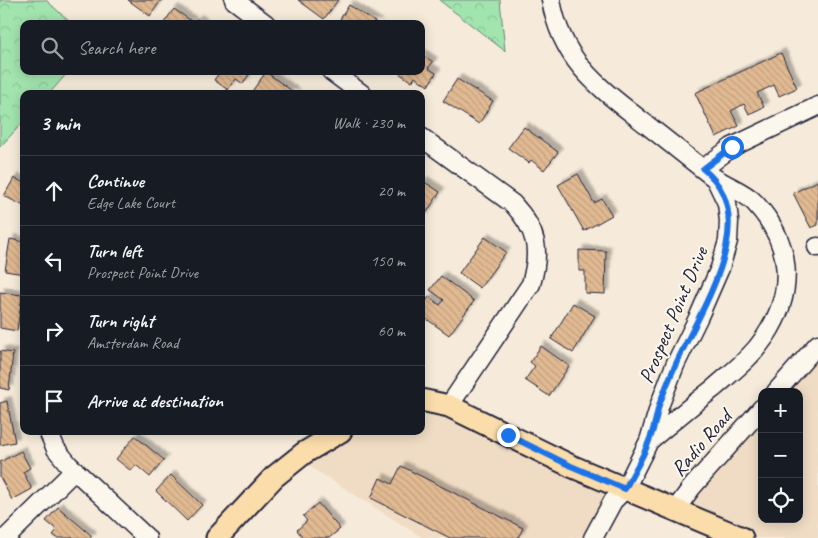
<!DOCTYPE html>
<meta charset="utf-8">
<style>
:root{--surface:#171b24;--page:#242831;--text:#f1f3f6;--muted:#9ea1a6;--line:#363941}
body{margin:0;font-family:Caveat,sans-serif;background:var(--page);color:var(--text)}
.controls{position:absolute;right:15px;bottom:15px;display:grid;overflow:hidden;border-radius:10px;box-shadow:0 2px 12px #0003}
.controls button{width:45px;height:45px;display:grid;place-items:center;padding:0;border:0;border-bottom:1px solid var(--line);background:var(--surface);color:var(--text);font:25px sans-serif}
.stop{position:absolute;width:15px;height:15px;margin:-11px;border:4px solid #1a73e8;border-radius:50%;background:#fff}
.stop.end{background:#1a73e8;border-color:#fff;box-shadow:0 1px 5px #0008}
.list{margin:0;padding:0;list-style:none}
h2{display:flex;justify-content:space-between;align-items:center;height:65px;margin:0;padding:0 20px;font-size:21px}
h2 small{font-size:16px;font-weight:400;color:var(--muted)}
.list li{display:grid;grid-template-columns:32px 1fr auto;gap:15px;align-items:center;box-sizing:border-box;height:70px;padding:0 20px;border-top:1px solid var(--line)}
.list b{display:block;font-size:19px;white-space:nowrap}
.list p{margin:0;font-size:16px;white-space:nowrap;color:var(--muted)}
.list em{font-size:16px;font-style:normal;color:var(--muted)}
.icon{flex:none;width:28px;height:28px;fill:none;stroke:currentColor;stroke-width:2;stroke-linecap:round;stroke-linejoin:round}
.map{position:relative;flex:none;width:818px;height:538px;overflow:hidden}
.search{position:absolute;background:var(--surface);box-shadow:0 2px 12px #0003;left:20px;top:20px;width:405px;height:55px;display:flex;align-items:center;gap:12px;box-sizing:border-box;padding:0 18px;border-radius:10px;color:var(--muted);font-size:19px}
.panel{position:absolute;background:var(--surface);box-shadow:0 2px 12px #0003;left:20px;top:90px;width:405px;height:345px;border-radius:10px}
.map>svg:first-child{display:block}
</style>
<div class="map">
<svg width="818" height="538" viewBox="0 0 818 538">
<defs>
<pattern id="forest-crowns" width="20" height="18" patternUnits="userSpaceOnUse" patternTransform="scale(1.25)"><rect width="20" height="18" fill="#a2e4ae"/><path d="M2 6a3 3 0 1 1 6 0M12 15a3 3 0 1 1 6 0" fill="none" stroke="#8bc397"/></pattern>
<pattern id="building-back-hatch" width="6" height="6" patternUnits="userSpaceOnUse" patternTransform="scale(1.25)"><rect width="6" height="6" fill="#e1ba92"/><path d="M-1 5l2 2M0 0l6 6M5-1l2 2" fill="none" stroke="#c1a07f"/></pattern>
<filter id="shadow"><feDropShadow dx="4.5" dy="-4.5" stdDeviation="1" flood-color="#0004"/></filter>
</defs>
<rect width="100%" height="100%" fill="#f6ebda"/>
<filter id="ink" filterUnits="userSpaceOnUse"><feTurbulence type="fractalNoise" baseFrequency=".02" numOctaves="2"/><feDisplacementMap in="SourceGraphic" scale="10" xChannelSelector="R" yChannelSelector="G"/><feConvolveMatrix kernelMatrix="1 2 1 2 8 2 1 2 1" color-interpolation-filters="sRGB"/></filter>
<g filter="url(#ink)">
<path fill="#f0dcc4" d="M818 344V538H742L681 502 762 408V519H799V392H776Z
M421 400 625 489 593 538H423L312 468 304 453 341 431H421Z"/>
<path fill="url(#forest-crowns)" stroke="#628374" d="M0 0H46L72 24H24V71H69L49 94H24V121L0 147Z
M439 0H500L505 51Z"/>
<path fill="url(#building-back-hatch)" stroke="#22223b" filter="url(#shadow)" d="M128 0H161L150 16Z
M298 0H338L324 19Z
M349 5 378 24H337Z
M174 9 194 23 197 19 204 24H163Z
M781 53 797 88 779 96 774 85 757 93 764 107 749 114 744 104 731 111 739 126 716 137 695 93Z
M421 54 433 62 428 68 436 73 428 86 415 77 412 82 396 71H421Z
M216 71H251L243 84 236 79 228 90 214 80 219 73Z
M266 72 296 94H250Z
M457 79 493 101 479 124 443 101Z
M524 127 558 152 544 170 531 160 529 163 508 148Z
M578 174 594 203 602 199 612 215 584 231 558 185Z
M14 178 24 183V206L4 196Z
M423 181 440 192 423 218 421 217V184Z
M818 181V225L811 228 793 193Z
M485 237 506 252 480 288 459 273Z
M10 239 24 242V274L5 271Z
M579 250 606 251 605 294 585 293V271H579Z
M441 276 474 301 449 335 421 315V307L429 297 440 305 444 300 430 290Z
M0 292 22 295 17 331 0 328Z
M573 303 595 316 573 353 551 339Z
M541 346 569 366 549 396 525 380 535 366 530 362Z
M0 351 13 353 9 390 0 388Z
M7 401 15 442 0 445V403Z
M135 436 164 460 150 477 136 465 131 471 116 459Z
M21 451 30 468 23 472 32 489 12 500 0 477V462Z
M401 466 523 528 518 538H450L371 498 380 478 392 484Z
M171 475 202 505 187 521 156 491Z
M318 503 340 529 329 538H303L297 530 307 521 303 516Z
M58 507 92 536 90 538H57L53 535 57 530 46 521Z"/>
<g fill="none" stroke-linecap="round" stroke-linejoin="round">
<defs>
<path id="minor" d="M234 0 266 24
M551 0C562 63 600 88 647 125 669 142 691 160 713 177 726 186 744 191 755 203 792 243 796 291 765 337 751 358 732 372 714 388 692 405 671 423 649 441
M331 71 362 94
M421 137 513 204C537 230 541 250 531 284L449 406
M703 169 732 147 818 106
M817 247H818
M776 392 818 344
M48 431 56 449 69 465 147 538
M679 510 681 502 692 487 762 408
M6 538 75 470
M593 538 613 501 625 489 649 441 660 404 675 365 699 316 720 268 728 241 729 221 727 203 715 178"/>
<path id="major" d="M421 400 449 406 571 466 742 538
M217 538 274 477 304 453 341 431"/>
</defs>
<use href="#minor" stroke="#22223b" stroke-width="21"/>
<use href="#major" stroke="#22223b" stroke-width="25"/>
<use href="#minor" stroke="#fbf7ec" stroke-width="18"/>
<use href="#major" stroke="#fbddab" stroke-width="21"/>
</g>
</g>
<g fill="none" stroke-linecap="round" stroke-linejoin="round" filter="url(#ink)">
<path stroke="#1a73e8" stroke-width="6" d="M508 435 571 466 625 489C633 473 643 458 649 441 654 430 656 417 659 405 664 392 669 379 675 366 699 312 765 217 703 169L732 147"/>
</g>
<g text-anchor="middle" stroke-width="4" stroke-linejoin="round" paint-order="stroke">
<g font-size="21" fill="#22223b" stroke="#fbf7ec">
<text transform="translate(673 315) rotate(-67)" y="7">Prospect Point Drive</text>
<text transform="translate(701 443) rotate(-49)" y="7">Radio Road</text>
</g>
</g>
</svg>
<div class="controls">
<button>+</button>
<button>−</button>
<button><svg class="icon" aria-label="locate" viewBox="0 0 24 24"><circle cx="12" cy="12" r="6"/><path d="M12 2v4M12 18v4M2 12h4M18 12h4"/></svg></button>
</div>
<div class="stop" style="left:732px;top:147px"></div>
<div class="stop end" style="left:508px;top:435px"></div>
<div class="search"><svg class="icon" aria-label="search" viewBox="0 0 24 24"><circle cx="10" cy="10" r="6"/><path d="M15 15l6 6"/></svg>Search here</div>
<section class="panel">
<h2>3 min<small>Walk · 230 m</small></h2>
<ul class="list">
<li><svg class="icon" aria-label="ahead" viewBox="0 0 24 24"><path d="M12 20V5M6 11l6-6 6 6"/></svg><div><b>Continue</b><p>Edge Lake Court</p></div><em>20 m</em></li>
<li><svg class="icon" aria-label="left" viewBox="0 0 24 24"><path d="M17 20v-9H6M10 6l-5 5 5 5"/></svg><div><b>Turn left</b><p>Prospect Point Drive</p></div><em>150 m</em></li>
<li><svg class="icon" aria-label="right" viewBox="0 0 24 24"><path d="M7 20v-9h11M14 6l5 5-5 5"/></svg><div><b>Turn right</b><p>Amsterdam Road</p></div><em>60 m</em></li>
<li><svg class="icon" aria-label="arrive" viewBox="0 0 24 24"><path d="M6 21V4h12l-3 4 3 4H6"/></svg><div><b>Arrive at destination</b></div></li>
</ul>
</section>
</div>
